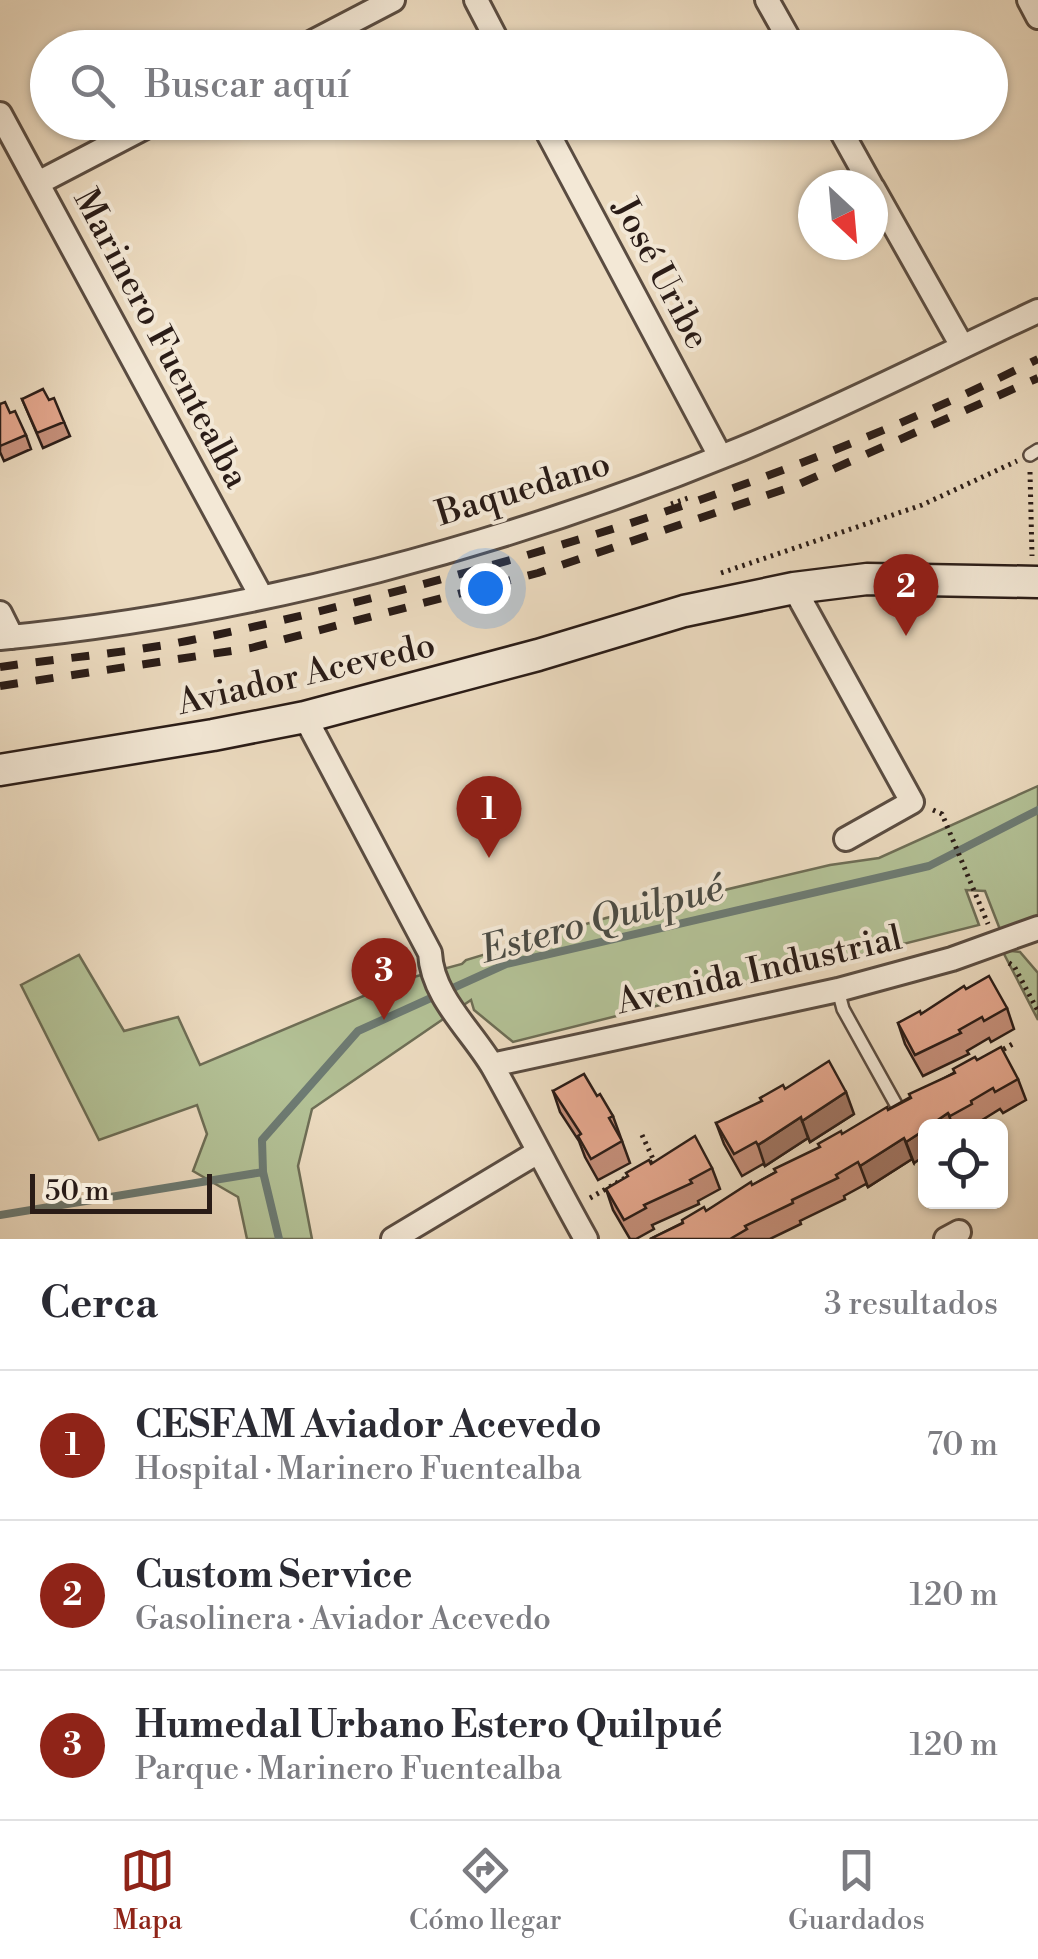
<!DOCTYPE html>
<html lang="es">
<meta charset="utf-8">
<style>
:root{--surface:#fff;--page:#f2f2f3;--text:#2b2b33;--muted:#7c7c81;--line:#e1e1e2;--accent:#8f2418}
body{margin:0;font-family:"Libre Bodoni",serif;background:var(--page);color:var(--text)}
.controls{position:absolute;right:30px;bottom:30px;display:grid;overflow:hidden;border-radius:15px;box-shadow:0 2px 8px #0004}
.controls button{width:90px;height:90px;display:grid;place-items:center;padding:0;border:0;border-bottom:2px solid var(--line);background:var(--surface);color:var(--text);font:50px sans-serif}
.compass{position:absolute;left:798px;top:170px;width:90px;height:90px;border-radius:50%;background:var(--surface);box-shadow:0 2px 8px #0004;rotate:154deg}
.scale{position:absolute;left:30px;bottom:25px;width:182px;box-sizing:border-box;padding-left:10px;border:5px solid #2a1c17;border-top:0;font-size:28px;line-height:35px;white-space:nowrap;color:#2a1c17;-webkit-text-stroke:8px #f3e8d6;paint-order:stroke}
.you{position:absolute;left:485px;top:588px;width:35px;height:35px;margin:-25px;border:8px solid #fff;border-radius:50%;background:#1a73e8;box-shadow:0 0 0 15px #1a73e833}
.badge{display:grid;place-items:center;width:65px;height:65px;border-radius:50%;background:var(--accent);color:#fff;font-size:32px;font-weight:700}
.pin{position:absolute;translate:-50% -82px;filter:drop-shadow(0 2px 5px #0008)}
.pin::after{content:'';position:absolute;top:52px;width:35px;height:30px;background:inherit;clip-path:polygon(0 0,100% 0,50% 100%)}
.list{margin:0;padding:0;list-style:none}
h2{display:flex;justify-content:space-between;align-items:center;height:130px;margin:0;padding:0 40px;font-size:42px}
h2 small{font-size:32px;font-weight:400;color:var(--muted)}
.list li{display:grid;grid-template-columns:65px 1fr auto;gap:30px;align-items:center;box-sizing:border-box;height:150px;padding:0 40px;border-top:2px solid var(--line)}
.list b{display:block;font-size:38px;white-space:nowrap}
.list p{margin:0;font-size:32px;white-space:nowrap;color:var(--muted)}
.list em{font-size:32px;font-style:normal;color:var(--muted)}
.icon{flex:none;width:55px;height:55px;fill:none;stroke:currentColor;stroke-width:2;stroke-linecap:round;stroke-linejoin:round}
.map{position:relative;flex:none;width:1038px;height:1239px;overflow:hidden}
.search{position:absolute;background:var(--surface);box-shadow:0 2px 8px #0004;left:30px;right:30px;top:30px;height:110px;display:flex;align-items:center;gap:25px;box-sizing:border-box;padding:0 35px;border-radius:55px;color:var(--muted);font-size:38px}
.sheet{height:580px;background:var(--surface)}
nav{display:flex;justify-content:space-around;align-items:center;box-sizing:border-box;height:140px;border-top:2px solid var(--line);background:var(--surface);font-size:28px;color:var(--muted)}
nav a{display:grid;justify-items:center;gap:5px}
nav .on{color:var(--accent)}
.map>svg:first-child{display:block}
</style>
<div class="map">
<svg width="1038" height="1239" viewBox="0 0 1038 1239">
<rect width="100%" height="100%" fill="#ecdbc0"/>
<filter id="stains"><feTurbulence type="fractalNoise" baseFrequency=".002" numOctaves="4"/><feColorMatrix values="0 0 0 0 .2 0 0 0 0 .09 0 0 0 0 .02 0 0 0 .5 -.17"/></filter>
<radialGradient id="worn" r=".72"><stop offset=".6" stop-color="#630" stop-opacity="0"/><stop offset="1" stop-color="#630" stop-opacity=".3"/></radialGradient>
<path fill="#b3c196" stroke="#6e6e56" stroke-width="2.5" d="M1038 786V915L1001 932 985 891 966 890 979 925 513 1042 474 1010 471 1000 312 1109 298 1166 312 1239H247L238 1197 193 1171 207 1134 197 1105 99 1140 21 985 79 955 124 1031 178 1017 200 1065 399 981 462 964 466 960 606 918 830 865 879 858Z
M1002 950 1020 952 1038 973V1020Z"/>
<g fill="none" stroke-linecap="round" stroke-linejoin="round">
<path stroke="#6d7b73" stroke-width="8" d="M0 1215 263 1172
M279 1239 263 1172 262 1140 358 1031 506 964 929 866 1038 810"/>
<defs>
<path id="lane" d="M1030 455 1038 450
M838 990 843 1009 898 1108"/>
<path id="street" d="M476 0 501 48
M767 0 794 48
M1029 0 1038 17
M301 48 393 0
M0 114 261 596
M542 122 720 456
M836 122 871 185
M38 183 155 122
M873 188 962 346
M794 588 912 802 846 839
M0 613 12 637
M0 638C253 614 507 545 741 449 842 407 939 357 1038 311
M305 717 430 953C432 997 472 1031 493 1067 525 1124 554 1182 586 1239
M492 1065 838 990 952 959 1038 928
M393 1239 538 1152
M946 1239 959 1232"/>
<path id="secondary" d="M0 770 213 735 305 717 538 655 684 611 794 588 867 579 1038 582"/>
</defs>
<use href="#lane" stroke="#5a4c41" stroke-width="16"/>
<use href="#street" stroke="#5a4c41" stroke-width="28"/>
<use href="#secondary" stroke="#2a1c17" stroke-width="35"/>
<path stroke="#2a1c17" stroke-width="5" stroke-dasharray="2.5 5" stroke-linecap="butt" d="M1030 472 1032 556
M671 504 691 497
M721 573 922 505 1017 461
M933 810 942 814 988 924
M1009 963 1014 966 1038 1011
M997 1053 1016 1042
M642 1135 654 1161 646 1166
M590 1198 632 1174"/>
<use href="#lane" stroke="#f3e8d6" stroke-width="11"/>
<use href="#street" stroke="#f3e8d6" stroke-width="22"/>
<use href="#secondary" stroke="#f3e8d6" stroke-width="30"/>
<path stroke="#2a1c17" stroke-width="8" stroke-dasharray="18 18" stroke-linecap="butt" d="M0 667C62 658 126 653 187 641 301 618 412 588 524 556 700 504 873 442 1038 359
M0 686 251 648 538 573 797 485 1038 378"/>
</g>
<path fill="#c6907b" stroke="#2a1c17" stroke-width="2.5" d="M22 399 49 400 64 422 70 436 43 448Z
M0 404 10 413 26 435 31 449 4 461 0 452Z
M966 989 1007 1008 1014 1029 991 1042 989 1038 967 1051 969 1054 923 1076 905 1044 898 1023 921 1014Z
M977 1060 1018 1079 1026 1100 1003 1113 1000 1109 979 1122 980 1125 977 1126H926L914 1163 912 1159 868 1187 866 1184 844 1196 845 1199 800 1221 801 1224 770 1239H650L706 1211Z
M553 1091 597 1096 613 1116 630 1163 598 1180 585 1157 579 1141 560 1112Z
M854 1114 810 1142 808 1138 765 1166 763 1164 742 1176 724 1144 716 1123Z
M651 1164 712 1168 720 1189 698 1201 699 1204 652 1225 654 1229 636 1239H630L613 1210 606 1189Z"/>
<path fill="#a17664" stroke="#2a1c17" stroke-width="2.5" d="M846 1092 854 1114 810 1142 802 1121Z
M948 1113 953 1126H929Z
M801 1117 808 1138 765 1166 758 1145Z
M926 1129V1155L914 1163 906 1142Z
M904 1138 912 1159 868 1187 860 1166Z"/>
<path fill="#e6a88f" stroke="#2a1c17" stroke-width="2.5" d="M43 389 49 400 54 398 64 422 37 433 22 399Z
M5 402 10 413 15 411 26 435 0 446V404Z
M989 976 1007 1008 984 1021 982 1017 959 1030 961 1033 915 1055 898 1023 920 1011 921 1014 964 986 966 989Z
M1001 1047 1018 1079 995 1092 993 1088 971 1101 972 1104 950 1116 948 1113 929 1126H926V1129L906 1142 904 1138 860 1166 858 1162 836 1175 838 1178 792 1200 793 1203 745 1226 747 1229 730 1239H650L683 1223 682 1220 704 1207 706 1211 751 1182 752 1185 776 1172 774 1169 820 1147 818 1144 841 1131 842 1134 887 1107 888 1110 911 1098 909 1094 955 1073 953 1069 975 1057 977 1060Z
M829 1061 846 1092 802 1121 801 1117 758 1145 756 1142 734 1154 716 1123 762 1101 760 1098 783 1085 785 1089Z
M584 1074 597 1096 600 1094 613 1116 609 1118 622 1141 591 1159 578 1136 581 1134 553 1091Z
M695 1136 712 1168 690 1180 692 1183 644 1205 646 1208 624 1220 606 1189 628 1176 626 1173 649 1160 651 1164Z"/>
<g text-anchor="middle" stroke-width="8" stroke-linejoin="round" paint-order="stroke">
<g font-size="35" fill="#2a1c17" stroke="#f3e8d6">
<text transform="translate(662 273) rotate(62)" y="12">José Uribe</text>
<text transform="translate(162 338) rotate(62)" y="12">Marinero Fuentealba</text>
<text transform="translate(523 488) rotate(-17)" y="12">Baquedano</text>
<text transform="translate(306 673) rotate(-13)" y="12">Aviador Acevedo</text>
<text transform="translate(759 969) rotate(-13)" y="12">Avenida Industrial</text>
</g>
<g font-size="38" font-style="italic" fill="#4b4c45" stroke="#f3e8d6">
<text transform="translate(602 918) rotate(-15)" y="13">Estero Quilpué</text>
</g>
</g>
<rect width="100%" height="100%" filter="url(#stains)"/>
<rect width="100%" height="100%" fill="url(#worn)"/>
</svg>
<div class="controls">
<button><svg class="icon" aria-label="locate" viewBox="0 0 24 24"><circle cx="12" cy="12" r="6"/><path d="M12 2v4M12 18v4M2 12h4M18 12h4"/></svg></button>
</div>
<svg class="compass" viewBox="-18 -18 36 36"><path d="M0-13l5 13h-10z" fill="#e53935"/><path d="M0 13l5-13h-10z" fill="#7c7c81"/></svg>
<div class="scale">50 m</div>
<div class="you"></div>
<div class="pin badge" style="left:489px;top:858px">1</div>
<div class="pin badge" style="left:906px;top:636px">2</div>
<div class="pin badge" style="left:384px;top:1020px">3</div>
<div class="search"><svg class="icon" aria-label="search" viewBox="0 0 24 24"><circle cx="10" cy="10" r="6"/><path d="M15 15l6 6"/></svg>Buscar aquí</div>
</div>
<section class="sheet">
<h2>Cerca<small>3 resultados</small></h2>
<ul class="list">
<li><span class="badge">1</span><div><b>CESFAM Aviador Acevedo</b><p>Hospital · Marinero Fuentealba</p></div><em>70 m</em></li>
<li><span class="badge">2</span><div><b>Custom Service</b><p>Gasolinera · Aviador Acevedo</p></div><em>120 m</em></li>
<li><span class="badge">3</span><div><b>Humedal Urbano Estero Quilpué</b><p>Parque · Marinero Fuentealba</p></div><em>120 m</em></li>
</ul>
</section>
<nav>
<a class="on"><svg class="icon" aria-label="map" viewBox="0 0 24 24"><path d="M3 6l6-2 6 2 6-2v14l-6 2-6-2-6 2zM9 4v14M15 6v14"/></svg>Mapa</a>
<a><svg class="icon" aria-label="directions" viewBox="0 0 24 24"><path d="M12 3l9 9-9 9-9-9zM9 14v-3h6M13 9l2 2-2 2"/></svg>Cómo llegar</a>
<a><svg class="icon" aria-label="saved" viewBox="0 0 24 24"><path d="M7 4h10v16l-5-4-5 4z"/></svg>Guardados</a>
</nav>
